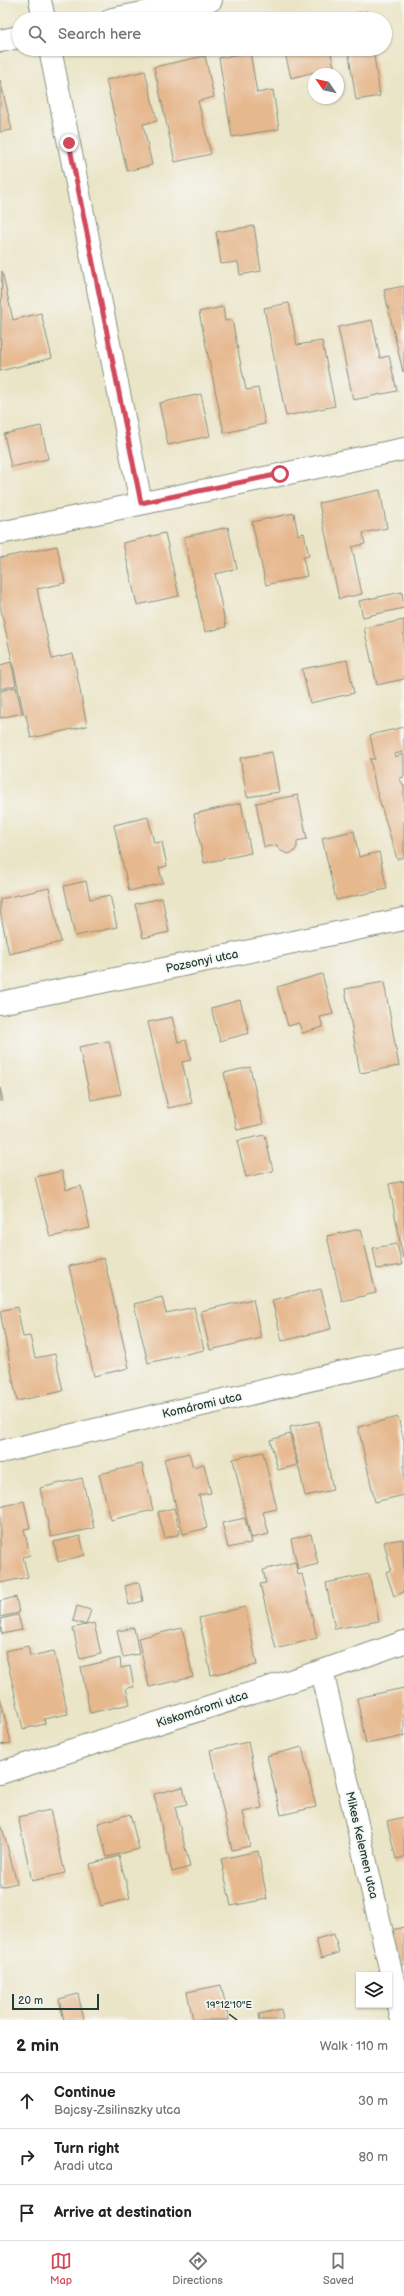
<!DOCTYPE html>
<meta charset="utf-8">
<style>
:root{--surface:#fff;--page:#f2f2f2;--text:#222;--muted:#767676;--line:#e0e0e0;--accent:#d1495b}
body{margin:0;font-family:"Balsamiq Sans",sans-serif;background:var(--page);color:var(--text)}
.controls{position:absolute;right:12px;bottom:12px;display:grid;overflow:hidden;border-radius:0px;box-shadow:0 1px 3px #0004}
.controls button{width:36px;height:36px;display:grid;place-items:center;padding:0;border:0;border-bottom:1px solid var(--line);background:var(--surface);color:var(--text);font:20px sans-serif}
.compass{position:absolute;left:308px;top:68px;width:36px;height:36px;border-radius:50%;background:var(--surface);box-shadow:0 1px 3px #0004;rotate:304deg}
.scale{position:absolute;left:12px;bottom:10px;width:87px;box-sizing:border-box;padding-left:4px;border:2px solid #1f3d34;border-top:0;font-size:11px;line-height:14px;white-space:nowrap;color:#1f3d34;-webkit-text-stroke:3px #f6f6f2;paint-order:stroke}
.stop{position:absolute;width:12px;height:12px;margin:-9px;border:3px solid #d1495b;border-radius:50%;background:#fff}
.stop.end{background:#d1495b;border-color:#fff;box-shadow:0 1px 4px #0008}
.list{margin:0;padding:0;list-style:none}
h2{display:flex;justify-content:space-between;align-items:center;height:52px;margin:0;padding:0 16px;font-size:17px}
h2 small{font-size:13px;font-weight:400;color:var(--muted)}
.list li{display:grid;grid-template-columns:26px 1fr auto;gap:12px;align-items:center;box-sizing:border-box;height:56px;padding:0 16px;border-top:1px solid var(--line)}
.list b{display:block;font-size:15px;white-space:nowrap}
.list p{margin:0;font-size:13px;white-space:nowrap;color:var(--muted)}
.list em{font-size:13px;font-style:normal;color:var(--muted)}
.icon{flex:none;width:22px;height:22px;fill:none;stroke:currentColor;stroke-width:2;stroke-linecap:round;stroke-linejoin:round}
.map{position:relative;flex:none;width:404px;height:2020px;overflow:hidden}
.search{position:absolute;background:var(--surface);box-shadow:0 1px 3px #0004;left:12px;right:12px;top:12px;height:44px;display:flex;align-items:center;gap:10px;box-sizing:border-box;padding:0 14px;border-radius:22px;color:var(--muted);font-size:15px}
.sheet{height:220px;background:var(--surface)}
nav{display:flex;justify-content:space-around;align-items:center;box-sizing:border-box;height:56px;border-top:1px solid var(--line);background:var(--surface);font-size:11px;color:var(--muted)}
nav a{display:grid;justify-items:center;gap:2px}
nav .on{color:var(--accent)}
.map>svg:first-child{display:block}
</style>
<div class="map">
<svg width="404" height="2020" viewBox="0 0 404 2020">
<rect width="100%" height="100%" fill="#f6f6f2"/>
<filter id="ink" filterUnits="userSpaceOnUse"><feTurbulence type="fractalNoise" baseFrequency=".025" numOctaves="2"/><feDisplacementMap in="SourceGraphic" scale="8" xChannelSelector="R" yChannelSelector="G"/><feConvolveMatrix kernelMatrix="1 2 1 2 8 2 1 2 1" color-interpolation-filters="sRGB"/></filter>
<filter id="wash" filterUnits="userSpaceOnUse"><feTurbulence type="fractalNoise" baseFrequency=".012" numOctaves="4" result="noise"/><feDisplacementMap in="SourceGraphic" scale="16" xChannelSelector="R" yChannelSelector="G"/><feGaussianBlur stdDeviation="0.9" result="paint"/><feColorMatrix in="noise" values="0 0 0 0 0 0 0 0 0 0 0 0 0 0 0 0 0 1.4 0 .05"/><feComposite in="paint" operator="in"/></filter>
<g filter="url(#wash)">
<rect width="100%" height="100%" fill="#ebe5c8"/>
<g id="blocks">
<path fill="#e6b88e" d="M367 11 368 19H343V15Z
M284 49H330L334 67 291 78Z
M348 49H373L380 96 356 100Z
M250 52 257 93 273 90 279 129 232 137 219 58Z
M205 56 214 97 198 101 211 154 175 162 154 67Z
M145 71 157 121 143 124 152 165 127 171 106 80Z
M0 80 12 130 0 132Z
M254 226 261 271 240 275 238 262 221 264 216 232Z
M2 271 13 320 41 313 52 358 0 371Z
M404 286V371L403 372 384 290Z
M289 303 297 345 322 341 335 406 286 416 264 308Z
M223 307 225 321 232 320 246 390 258 388 265 424 224 433 199 312Z
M372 320 380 358 389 356 397 391 353 400 338 327Z
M201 394 210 436 168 445 159 403Z
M41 426 48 459 11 467 4 434Z
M380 490 387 528 363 533 365 544 352 547 362 594 339 599 319 503Z
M294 513 298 535 304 533 309 556 303 557 307 576 266 585 252 522Z
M228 527 237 569 215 574 226 627 205 632 184 537Z
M165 533 179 596 137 605 123 543Z
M57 546 65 583 37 589 52 659 73 654 87 726 31 738 26 715H24L0 605V558Z
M402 592 404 608 363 617 359 601Z
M404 620V679L377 685 364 628Z
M347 660 354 693 310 703 302 669Z
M11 662 16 685 0 689V665Z
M16 687 22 713 0 718V691Z
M404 727V752L394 754 395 757 404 754V777L399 778 404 786V857L397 859 376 789 370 759H375L370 735Z
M272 752 279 792 247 797 240 758Z
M298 795 307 839 297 841V847L294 852 288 854 279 850 277 845 264 847 256 803Z
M241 803 251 853 204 863 194 814Z
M148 817 154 843 162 842 167 866 159 868 163 883 129 891 114 825Z
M354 831 359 857 379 852 387 889 336 900 322 838Z
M86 881 90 899 110 895 117 927 75 936 64 886Z
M49 888 61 942 9 954 0 911V899Z
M162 898 169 932 143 938 135 904Z
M322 974 333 1014 320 1017 323 1027 302 1033 299 1023 288 1026 277 987Z
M384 982 399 1066 360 1073 345 989Z
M240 1000 249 1033 220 1041 211 1008Z
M172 1017 178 1042 186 1040 191 1060 182 1062 192 1103 168 1108 148 1022Z
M109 1041 121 1094 91 1100 79 1047Z
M250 1067 263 1124 237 1130 224 1073Z
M0 1088 3 1101H0Z
M265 1135 273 1171 246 1177 237 1141Z
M62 1171 66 1190 81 1186 90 1228 50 1237 35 1177Z
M404 1181V1258H403L389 1184Z
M361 1229 376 1293 342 1301 327 1236Z
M397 1244 402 1265 377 1269 373 1248Z
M104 1258 129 1368 94 1376 69 1266Z
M321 1289 331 1329 282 1341 272 1300Z
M162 1297 166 1313 194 1307 204 1350 148 1363 134 1304Z
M253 1299 261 1338 210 1350 201 1311Z
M17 1307 23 1337 30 1336 35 1358 55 1354 63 1391 17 1401 0 1311Z
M398 1417 404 1441V1495L375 1502 358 1427Z
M319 1421 333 1490 305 1496 290 1427Z
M290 1434 297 1465 278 1470 270 1440Z
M263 1452 277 1509 263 1512 269 1534 251 1538 233 1459Z
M189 1453 193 1467 204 1464 211 1493 199 1495 207 1528 183 1534 164 1459Z
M142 1464 153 1510 111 1520 99 1474Z
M82 1478 94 1528 51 1537 40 1488Z
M24 1501 30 1528 24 1529 30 1555 23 1557 28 1577 0 1583V1507Z
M174 1508 180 1534 165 1538 158 1512Z
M245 1518 251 1543 228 1548 222 1523Z
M311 1534 318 1564 298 1569 291 1539Z
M80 1536 85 1555 58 1562 54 1542Z
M403 1539 404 1592 394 1596 386 1572 391 1570 384 1542Z
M295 1562 298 1575 302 1574 317 1638 276 1649 260 1584 266 1583 263 1570Z
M369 1574 379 1621 335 1629 326 1583Z
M139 1582 143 1601 129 1605 125 1586Z
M16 1597 19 1613 0 1617V1601Z
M77 1606 91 1610 86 1625 94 1623 101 1654 80 1659 73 1628 86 1625 73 1621Z
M245 1607 257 1665 211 1675 199 1618Z
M18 1615 22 1630 2 1634 0 1619Z
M134 1628 139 1654 123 1657 117 1631Z
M182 1628 193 1677 149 1687 138 1638Z
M28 1646 30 1656 54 1651 68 1714 44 1719 45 1724 23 1729 5 1651Z
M120 1658 121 1668 130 1666 134 1687 126 1688 130 1704 90 1713 81 1667Z
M404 1688V1736L366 1744 357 1698Z
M0 1697 11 1743 0 1745Z
M248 1742 262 1808 243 1812 250 1846 232 1850 210 1750Z
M302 1747 316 1807 281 1815 267 1756Z
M183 1787 187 1804 175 1807 190 1867 172 1872 154 1794Z
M50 1810 65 1873 32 1881 18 1817Z
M130 1814 139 1849 107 1857 98 1823Z
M404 1817V1857L396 1859 387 1821Z
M2 1827 17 1883 0 1887V1828Z
M258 1851 267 1899 231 1906 221 1859Z
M119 1856 130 1898 101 1906 90 1864Z
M404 1927V1964L399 1965 392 1930Z
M334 1934 339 1953 321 1958 316 1939Z
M221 1985 229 2020H193L187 1992Z
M78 1994 84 2020H64L59 1999Z
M281 2009 283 2020H260L259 2014Z"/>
</g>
</g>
<g filter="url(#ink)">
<use href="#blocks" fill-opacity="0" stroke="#85917e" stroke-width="1"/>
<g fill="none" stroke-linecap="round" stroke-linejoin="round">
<defs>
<path id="minor" d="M40 0 44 19
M112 19 211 0
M0 41 19 37
M50 49 141 503
M0 533 404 449
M0 1003 404 919
M0 1452 404 1358
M322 1671 402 2020
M0 1773 322 1671 404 1642"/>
</defs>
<use href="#minor" stroke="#85917e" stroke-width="24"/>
<use href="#minor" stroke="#fff" stroke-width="22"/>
</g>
</g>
<g fill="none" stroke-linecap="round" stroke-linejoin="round" filter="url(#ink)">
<path stroke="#d1495b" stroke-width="5" d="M69 143 141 503 280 474"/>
</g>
<path fill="none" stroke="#1f3d34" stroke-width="1.5" d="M229 2014 237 2020"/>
<g text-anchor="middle" stroke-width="3.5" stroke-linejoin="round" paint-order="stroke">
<g font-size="12" fill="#1f3d34" stroke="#f6f6f2">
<text transform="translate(202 961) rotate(-12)" y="4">Pozsonyi utca</text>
<text transform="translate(202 1405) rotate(-13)" y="4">Komáromi utca</text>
<text transform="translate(202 1709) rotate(-18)" y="4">Kiskomáromi utca</text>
<text transform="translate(362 1845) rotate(77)" y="4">Mikes Kelemen utca</text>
</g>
</g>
<g font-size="10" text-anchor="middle" fill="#1f3d34" stroke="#f6f6f2" stroke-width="3.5" stroke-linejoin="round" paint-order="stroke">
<text x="229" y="2008">19°12'10"E</text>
</g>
</svg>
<div class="controls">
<button><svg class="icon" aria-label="layers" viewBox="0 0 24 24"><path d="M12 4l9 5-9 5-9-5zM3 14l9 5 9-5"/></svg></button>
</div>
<svg class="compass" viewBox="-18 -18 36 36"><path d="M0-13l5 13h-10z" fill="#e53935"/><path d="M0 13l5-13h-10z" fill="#767676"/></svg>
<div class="scale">20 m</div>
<div class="stop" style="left:280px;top:474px"></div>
<div class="stop end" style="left:69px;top:143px"></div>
<div class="search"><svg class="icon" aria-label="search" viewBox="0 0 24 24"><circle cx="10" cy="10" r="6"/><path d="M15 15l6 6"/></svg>Search here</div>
</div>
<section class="sheet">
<h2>2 min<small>Walk · 110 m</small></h2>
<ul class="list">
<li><svg class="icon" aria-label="ahead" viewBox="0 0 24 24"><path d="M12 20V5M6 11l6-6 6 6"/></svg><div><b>Continue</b><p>Bajcsy-Zsilinszky utca</p></div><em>30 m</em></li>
<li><svg class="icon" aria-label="right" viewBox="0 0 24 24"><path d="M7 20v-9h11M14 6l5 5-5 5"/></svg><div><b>Turn right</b><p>Aradi utca</p></div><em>80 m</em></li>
<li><svg class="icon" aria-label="arrive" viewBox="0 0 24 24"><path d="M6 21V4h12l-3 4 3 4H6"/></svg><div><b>Arrive at destination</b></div></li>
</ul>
</section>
<nav>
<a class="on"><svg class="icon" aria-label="map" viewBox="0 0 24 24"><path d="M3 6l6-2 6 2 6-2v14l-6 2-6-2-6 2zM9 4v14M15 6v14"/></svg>Map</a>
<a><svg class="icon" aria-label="directions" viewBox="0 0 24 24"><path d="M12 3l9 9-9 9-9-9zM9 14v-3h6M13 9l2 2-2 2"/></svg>Directions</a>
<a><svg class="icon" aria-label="saved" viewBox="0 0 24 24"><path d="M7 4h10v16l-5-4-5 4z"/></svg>Saved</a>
</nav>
